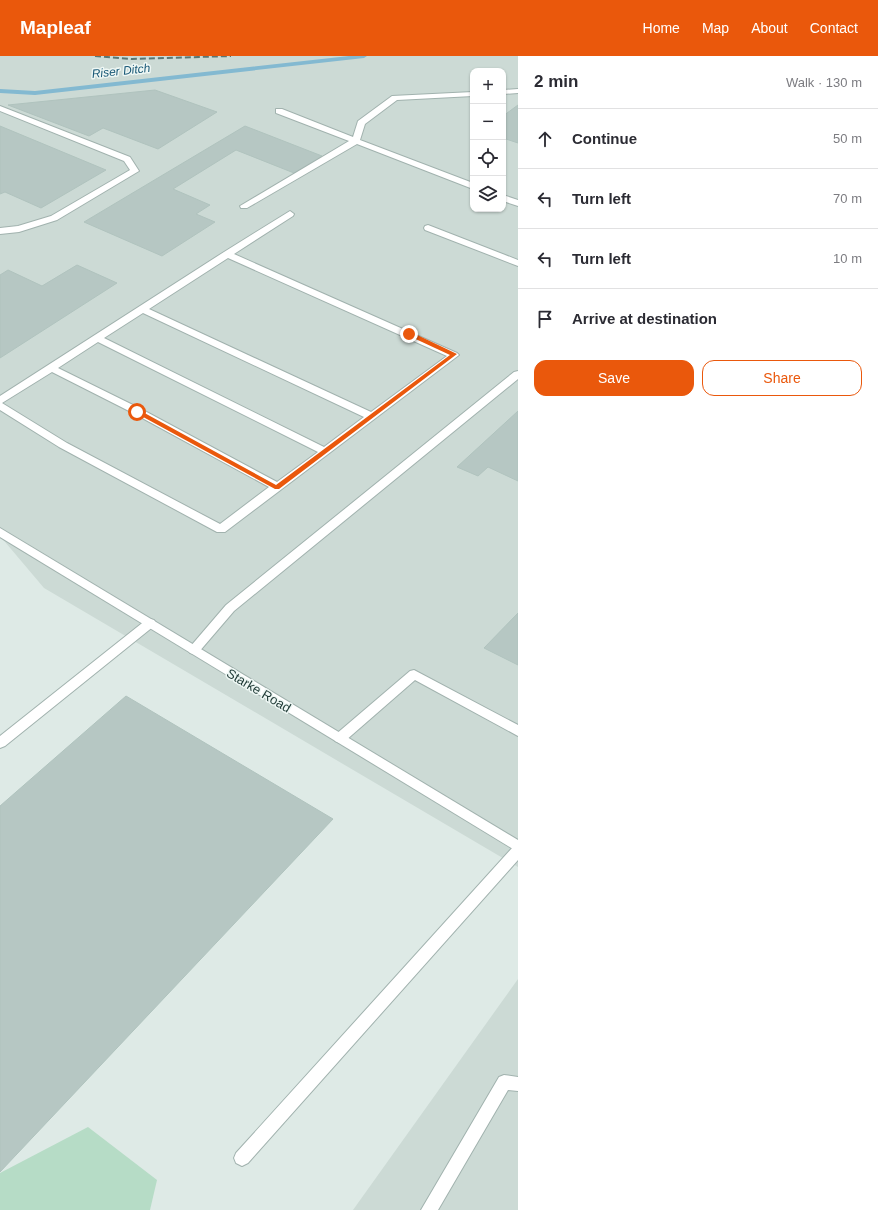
<!DOCTYPE html>
<meta charset="utf-8">
<style>
:root{--surface:#fff;--page:#f2f2f3;--text:#2b2b33;--muted:#7c7c81;--line:#e1e1e2;--accent:#ea580c}
body{margin:0;font-family:Helvetica,sans-serif;background:var(--page);color:var(--text)}
.controls{position:absolute;right:12px;top:12px;display:grid;overflow:hidden;border-radius:8px;box-shadow:0 1px 3px #0004}
.controls button{width:36px;height:36px;display:grid;place-items:center;padding:0;border:0;border-bottom:1px solid var(--line);background:var(--surface);color:var(--text);font:20px sans-serif}
.stop{position:absolute;width:12px;height:12px;margin:-9px;border:3px solid #ea580c;border-radius:50%;background:#fff}
.stop.end{background:#ea580c;border-color:#fff;box-shadow:0 1px 4px #0008}
.list{margin:0;padding:0;list-style:none}
h2{display:flex;justify-content:space-between;align-items:center;height:52px;margin:0;padding:0 16px;font-size:17px}
h2 small{font-size:13px;font-weight:400;color:var(--muted)}
.list li{display:grid;grid-template-columns:26px 1fr auto;gap:12px;align-items:center;box-sizing:border-box;height:60px;padding:0 16px;border-top:1px solid var(--line)}
.list b{display:block;font-size:15px;white-space:nowrap}
.list em{font-size:13px;font-style:normal;color:var(--muted)}
.actions{display:flex;gap:8px;padding:12px 16px}
.actions a{flex:1;padding:9px 0;border:1px solid var(--accent);border-radius:12px;text-align:center;font-size:14px;color:var(--accent)}
.actions .main{background:var(--accent);color:#fff}
.icon{flex:none;width:22px;height:22px;fill:none;stroke:currentColor;stroke-width:2;stroke-linecap:round;stroke-linejoin:round}
.map{position:relative;flex:none;width:518px;height:1154px;overflow:hidden}
header{display:flex;align-items:center;gap:24px;box-sizing:border-box;height:56px;padding:0 20px;background:var(--accent);color:#fff}
header strong{font-size:19px}
nav{display:flex;gap:22px;margin-inline-start:auto;font-size:14px}
main{display:flex}
aside{flex:1;background:var(--surface)}
.map>svg:first-child{display:block}
</style>
<header>
<strong>Mapleaf</strong>
<nav><a>Home</a><a>Map</a><a>About</a><a>Contact</a></nav>
</header>
<main>
<div class="map">
<svg width="518" height="1154" viewBox="0 0 518 1154">
<rect width="100%" height="100%" fill="#deeae6"/>
<path fill="#ccdad5" fill-rule="evenodd" d="M0 0H518V811L44 532 0 480ZM473 15H503V153H473Z
M518 923V1154H353Z"/>
<path fill="#b6dcc6" d="M88 1071 157 1124 150 1154H0V1117Z"/>
<g fill="none" stroke-linecap="round" stroke-linejoin="round">
<path fill="#83b9d1" fill-rule="evenodd" d="M349 0H367L364 2 35 39 0 37V33L35 35Z"/>
</g>
<path fill="#b6c7c3" stroke="#b0c3be" d="M155 34 217 56 158 93 103 72 89 80 8 49Z
M518 49V87L503 82V60Z
M0 70 106 114 41 152 5 136 0 138Z
M245 70 322 100 294 117 236 94 173 133 210 149 196 158 215 166 162 200 84 166Z
M77 209 117 227 0 302V219L8 214 42 230Z
M518 355V425L488 411 478 420 457 411Z
M518 557V609L484 592Z
M126 640 333 763 0 1116V750Z"/>
<g fill="none" stroke-linecap="round" stroke-linejoin="round">
<defs>
<path id="service" d="M518 33V37L503 38V34Z
M473 36V40L397 44 365 68 360 84 473 127V133L357 88 247 152H241L240 150 349 85 276 57V53H282L353 81 358 65 392 40Z
M0 50 130 101 139 115 57 164 19 176 0 178V172L18 170 51 160 130 114 124 105 0 55Z
M503 139 518 144V150L503 145Z
M290 155 294 158 293 160 234 198 457 297 459 299 225 476H217L59 391 0 354V340L224 196ZM228 202 447 300 371 356 149 253ZM143 257 364 361 324 391 104 282ZM98 286 318 396 277 426 141 353 58 312ZM52 316 133 357 269 431 220 468 67 387 2 347Z
M428 169 518 204V210L425 174 424 172 425 170Z
M518 315V323L234 555 198 597 194 598 190 597 188 594 190 591 226 549 514 316Z
M150 563 154 564 156 567 154 570 5 690 0 692V680L146 564Z
M414 614 518 669V680L415 624 345 685 340 687 335 685 334 682 335 679 410 615Z
M518 790V804L248 1107 242 1110 236 1107 234 1102 236 1097 513 791Z
M504 1019 518 1021V1035L508 1034 438 1154H421L499 1021Z"/>
<path id="minor" d="M0 472 518 784V796L0 481Z"/>
</defs>
<use href="#service" stroke="#a1b2ae" stroke-width="2"/>
<use href="#minor" stroke="#a1b2ae" stroke-width="2"/>
<use href="#service" fill="#fff" fill-rule="evenodd"/>
<use href="#minor" fill="#fff" fill-rule="evenodd"/>
<path stroke="#597672" stroke-width="2" stroke-dasharray="6 3" stroke-linecap="butt" d="M95 0 132 3 231 0"/>
</g>
<path fill="#ea580c" d="M407 276H411L457 298 279 433H275L134 356 139 354 276 429 450 299 407 279Z"/>
<g text-anchor="middle" stroke-width="3" stroke-linejoin="round" paint-order="stroke">
<g font-size="12" font-style="italic" fill="#195876" stroke="#eef7f4">
<text transform="translate(121 15) rotate(-6)" y="4">Riser Ditch</text>
</g>
<g font-size="13" fill="#1f3a36" stroke="#eef7f4">
<text transform="translate(259 634) rotate(31)" y="5">Starke Road</text>
</g>
</g>
</svg>
<div class="controls">
<button>+</button>
<button>−</button>
<button><svg class="icon" aria-label="locate" viewBox="0 0 24 24"><circle cx="12" cy="12" r="6"/><path d="M12 2v4M12 18v4M2 12h4M18 12h4"/></svg></button>
<button><svg class="icon" aria-label="layers" viewBox="0 0 24 24"><path d="M12 4l9 5-9 5-9-5zM3 14l9 5 9-5"/></svg></button>
</div>
<div class="stop" style="left:137px;top:356px"></div>
<div class="stop end" style="left:409px;top:278px"></div>
</div>
<aside>
<h2>2 min<small>Walk · 130 m</small></h2>
<ul class="list">
<li><svg class="icon" aria-label="ahead" viewBox="0 0 24 24"><path d="M12 20V5M6 11l6-6 6 6"/></svg><div><b>Continue</b></div><em>50 m</em></li>
<li><svg class="icon" aria-label="left" viewBox="0 0 24 24"><path d="M17 20v-9H6M10 6l-5 5 5 5"/></svg><div><b>Turn left</b></div><em>70 m</em></li>
<li><svg class="icon" aria-label="left" viewBox="0 0 24 24"><path d="M17 20v-9H6M10 6l-5 5 5 5"/></svg><div><b>Turn left</b></div><em>10 m</em></li>
<li><svg class="icon" aria-label="arrive" viewBox="0 0 24 24"><path d="M6 21V4h12l-3 4 3 4H6"/></svg><div><b>Arrive at destination</b></div></li>
</ul>
<div class="actions"><a class="main">Save</a><a>Share</a></div>
</aside>
</main>
